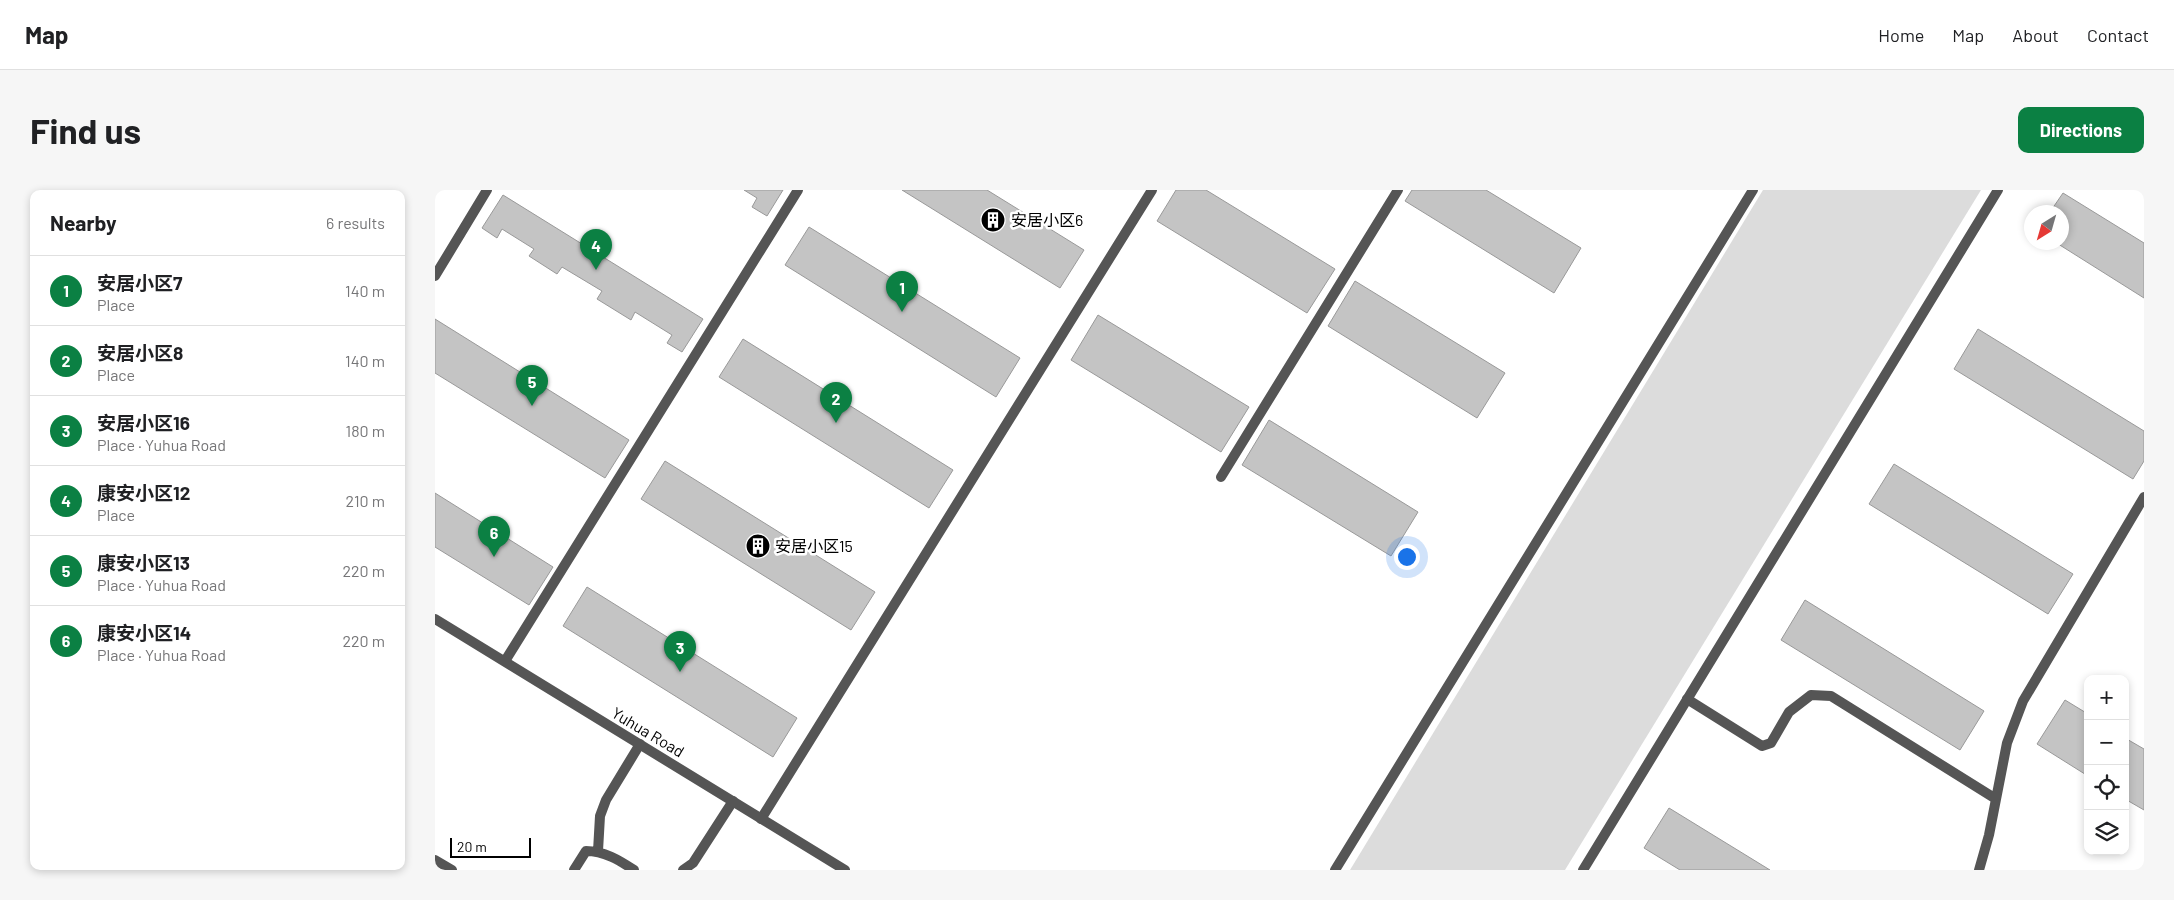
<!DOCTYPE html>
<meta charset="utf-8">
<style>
:root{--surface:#fff;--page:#f6f6f6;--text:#202124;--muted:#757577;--line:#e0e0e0;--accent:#0b8043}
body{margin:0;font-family:Barlow,"Noto Sans SC",sans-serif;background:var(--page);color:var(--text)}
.controls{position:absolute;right:15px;bottom:15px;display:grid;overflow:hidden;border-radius:10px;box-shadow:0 2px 8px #0003}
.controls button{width:45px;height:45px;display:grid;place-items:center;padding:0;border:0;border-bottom:1px solid var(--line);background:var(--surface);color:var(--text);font:25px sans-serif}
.compass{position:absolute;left:1589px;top:15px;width:45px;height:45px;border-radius:50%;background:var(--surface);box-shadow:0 2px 8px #0003;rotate:217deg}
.scale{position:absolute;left:15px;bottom:12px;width:81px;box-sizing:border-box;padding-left:5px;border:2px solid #000;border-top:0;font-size:14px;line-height:18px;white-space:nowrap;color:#000;-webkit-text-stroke:4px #fff;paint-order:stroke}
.you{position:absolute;left:971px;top:366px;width:18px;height:18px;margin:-12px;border:4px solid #fff;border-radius:50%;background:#1a73e8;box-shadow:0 0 0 8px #1a73e833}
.badge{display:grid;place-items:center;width:32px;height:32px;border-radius:50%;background:var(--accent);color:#fff;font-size:16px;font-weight:700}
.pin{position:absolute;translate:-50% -41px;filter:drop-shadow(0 1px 2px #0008)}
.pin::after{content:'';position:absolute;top:26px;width:18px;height:15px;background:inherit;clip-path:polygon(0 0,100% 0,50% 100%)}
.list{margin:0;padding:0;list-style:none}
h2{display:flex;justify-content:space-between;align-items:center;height:65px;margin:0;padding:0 20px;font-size:21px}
h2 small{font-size:16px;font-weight:400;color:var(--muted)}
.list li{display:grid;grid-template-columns:32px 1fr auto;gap:15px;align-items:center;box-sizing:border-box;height:70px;padding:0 20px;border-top:1px solid var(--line)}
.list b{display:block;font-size:19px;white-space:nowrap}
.list p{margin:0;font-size:16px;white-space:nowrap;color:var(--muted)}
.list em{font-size:16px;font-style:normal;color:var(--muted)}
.icon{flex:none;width:28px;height:28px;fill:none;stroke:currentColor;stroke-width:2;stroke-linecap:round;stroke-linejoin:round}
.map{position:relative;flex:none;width:1709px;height:680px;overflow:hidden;border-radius:10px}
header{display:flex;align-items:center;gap:30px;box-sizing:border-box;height:70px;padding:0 25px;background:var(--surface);border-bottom:1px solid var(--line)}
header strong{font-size:24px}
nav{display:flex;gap:28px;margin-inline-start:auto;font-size:18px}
.intro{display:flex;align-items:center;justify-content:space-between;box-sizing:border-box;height:120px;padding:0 30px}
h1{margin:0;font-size:35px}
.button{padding:12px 22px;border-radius:10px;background:var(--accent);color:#fff;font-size:18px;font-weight:700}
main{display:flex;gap:30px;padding:0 30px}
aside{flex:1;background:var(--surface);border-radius:10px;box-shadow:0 2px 8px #0003}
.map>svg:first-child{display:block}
</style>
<header>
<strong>Map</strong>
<nav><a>Home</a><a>Map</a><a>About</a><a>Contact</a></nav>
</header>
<div class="intro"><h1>Find us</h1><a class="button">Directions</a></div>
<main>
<aside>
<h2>Nearby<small>6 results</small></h2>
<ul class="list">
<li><span class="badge">1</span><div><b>安居小区7</b><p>Place</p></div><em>140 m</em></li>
<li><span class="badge">2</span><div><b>安居小区8</b><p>Place</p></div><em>140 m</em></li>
<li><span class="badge">3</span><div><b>安居小区16</b><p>Place · Yuhua Road</p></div><em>180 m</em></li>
<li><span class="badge">4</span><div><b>康安小区12</b><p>Place</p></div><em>210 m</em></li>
<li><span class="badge">5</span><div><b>康安小区13</b><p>Place · Yuhua Road</p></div><em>220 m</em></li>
<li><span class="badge">6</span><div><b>康安小区14</b><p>Place · Yuhua Road</p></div><em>220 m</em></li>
</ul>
</aside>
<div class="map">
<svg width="1709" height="680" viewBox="0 0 1709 680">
<rect width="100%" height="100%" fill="#fff"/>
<path fill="#dcdcdc" d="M1328 0H1546L1130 680H915Z"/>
<path fill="#c4c4c4" stroke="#999" d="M309 0H348L332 26 317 17 322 8Z
M467 0H552L649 60 625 98Z
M741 0H771L900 79 872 123 722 31Z
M977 0H1051L1146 58 1119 103 970 11Z
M1628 3 1709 53V108L1620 52H1626V22H1615Z
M68 5 268 129 247 162 232 153 237 145 200 122 196 130 162 109 167 101 127 77 122 84 94 66 99 59 67 39 62 48 47 38Z
M374 37 585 168 561 207 350 75Z
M920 91 1070 183 1042 228 893 136Z
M663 125 814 217 786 262 636 170Z
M0 129 194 250 170 288 0 183Z
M1543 139 1709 241V271L1698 289 1519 179Z
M308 149 518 280 494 318 284 187Z
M834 230 983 322 956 366 807 275Z
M230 271 440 402 416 440 206 309Z
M1459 274 1638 384 1613 424 1434 314Z
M0 303 118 377 94 415 0 357Z
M152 397 362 528 338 567 128 436Z
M1370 410 1549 521 1525 560 1346 450Z
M1630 510 1653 524V586L1602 554Z
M1690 548 1709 559V620L1690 609Z
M1234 618 1335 680H1245L1209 658Z"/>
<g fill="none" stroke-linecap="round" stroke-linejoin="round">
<path stroke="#555" stroke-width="10" d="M786 287 963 0
M1252 509 1327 556 1336 553 1354 522 1376 505 1396 506 1561 609
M163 661 165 626 171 610 205 554
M0 670 17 680
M139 680 151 661C169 661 184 670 199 680
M248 680 258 673 298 611
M1544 680 1554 645 1572 553 1588 511 1709 307"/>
<path stroke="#555" stroke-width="10" d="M0 86 52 0
M70 471 363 0
M326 629 717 0
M900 680 1318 0
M1148 680 1563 0"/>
<path stroke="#555" stroke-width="10" d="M0 429 410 680"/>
</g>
<defs>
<symbol id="building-disc" viewBox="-11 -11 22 22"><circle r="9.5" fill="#000" stroke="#fff"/><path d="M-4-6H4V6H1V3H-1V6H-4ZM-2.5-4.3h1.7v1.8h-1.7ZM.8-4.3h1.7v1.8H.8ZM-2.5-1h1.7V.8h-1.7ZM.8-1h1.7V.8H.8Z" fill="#fff"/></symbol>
</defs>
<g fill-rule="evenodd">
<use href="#building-disc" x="544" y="16" width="28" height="28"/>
<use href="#building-disc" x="309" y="342" width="28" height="28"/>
</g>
<g text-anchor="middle" stroke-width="5" stroke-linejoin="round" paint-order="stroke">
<g font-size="16" fill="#000" stroke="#fff" text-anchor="start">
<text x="576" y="36">安居小区6</text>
<text x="340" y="362">安居小区15</text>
</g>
<g font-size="16" fill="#000" stroke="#fff">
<text transform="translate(213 542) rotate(31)" y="6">Yuhua Road</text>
</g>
</g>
</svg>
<div class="controls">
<button>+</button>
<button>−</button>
<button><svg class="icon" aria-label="locate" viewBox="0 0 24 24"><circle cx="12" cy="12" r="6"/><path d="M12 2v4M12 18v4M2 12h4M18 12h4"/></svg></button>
<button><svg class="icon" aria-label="layers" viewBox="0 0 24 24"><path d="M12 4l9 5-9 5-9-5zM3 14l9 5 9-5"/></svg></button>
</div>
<svg class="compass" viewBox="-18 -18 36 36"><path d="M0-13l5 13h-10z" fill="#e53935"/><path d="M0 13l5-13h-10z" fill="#757577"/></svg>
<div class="scale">20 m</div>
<div class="you"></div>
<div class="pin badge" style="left:467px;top:122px">1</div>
<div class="pin badge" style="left:401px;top:233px">2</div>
<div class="pin badge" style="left:245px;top:482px">3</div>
<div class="pin badge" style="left:161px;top:80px">4</div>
<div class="pin badge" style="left:97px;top:216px">5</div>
<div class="pin badge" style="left:59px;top:367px">6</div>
</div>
</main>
